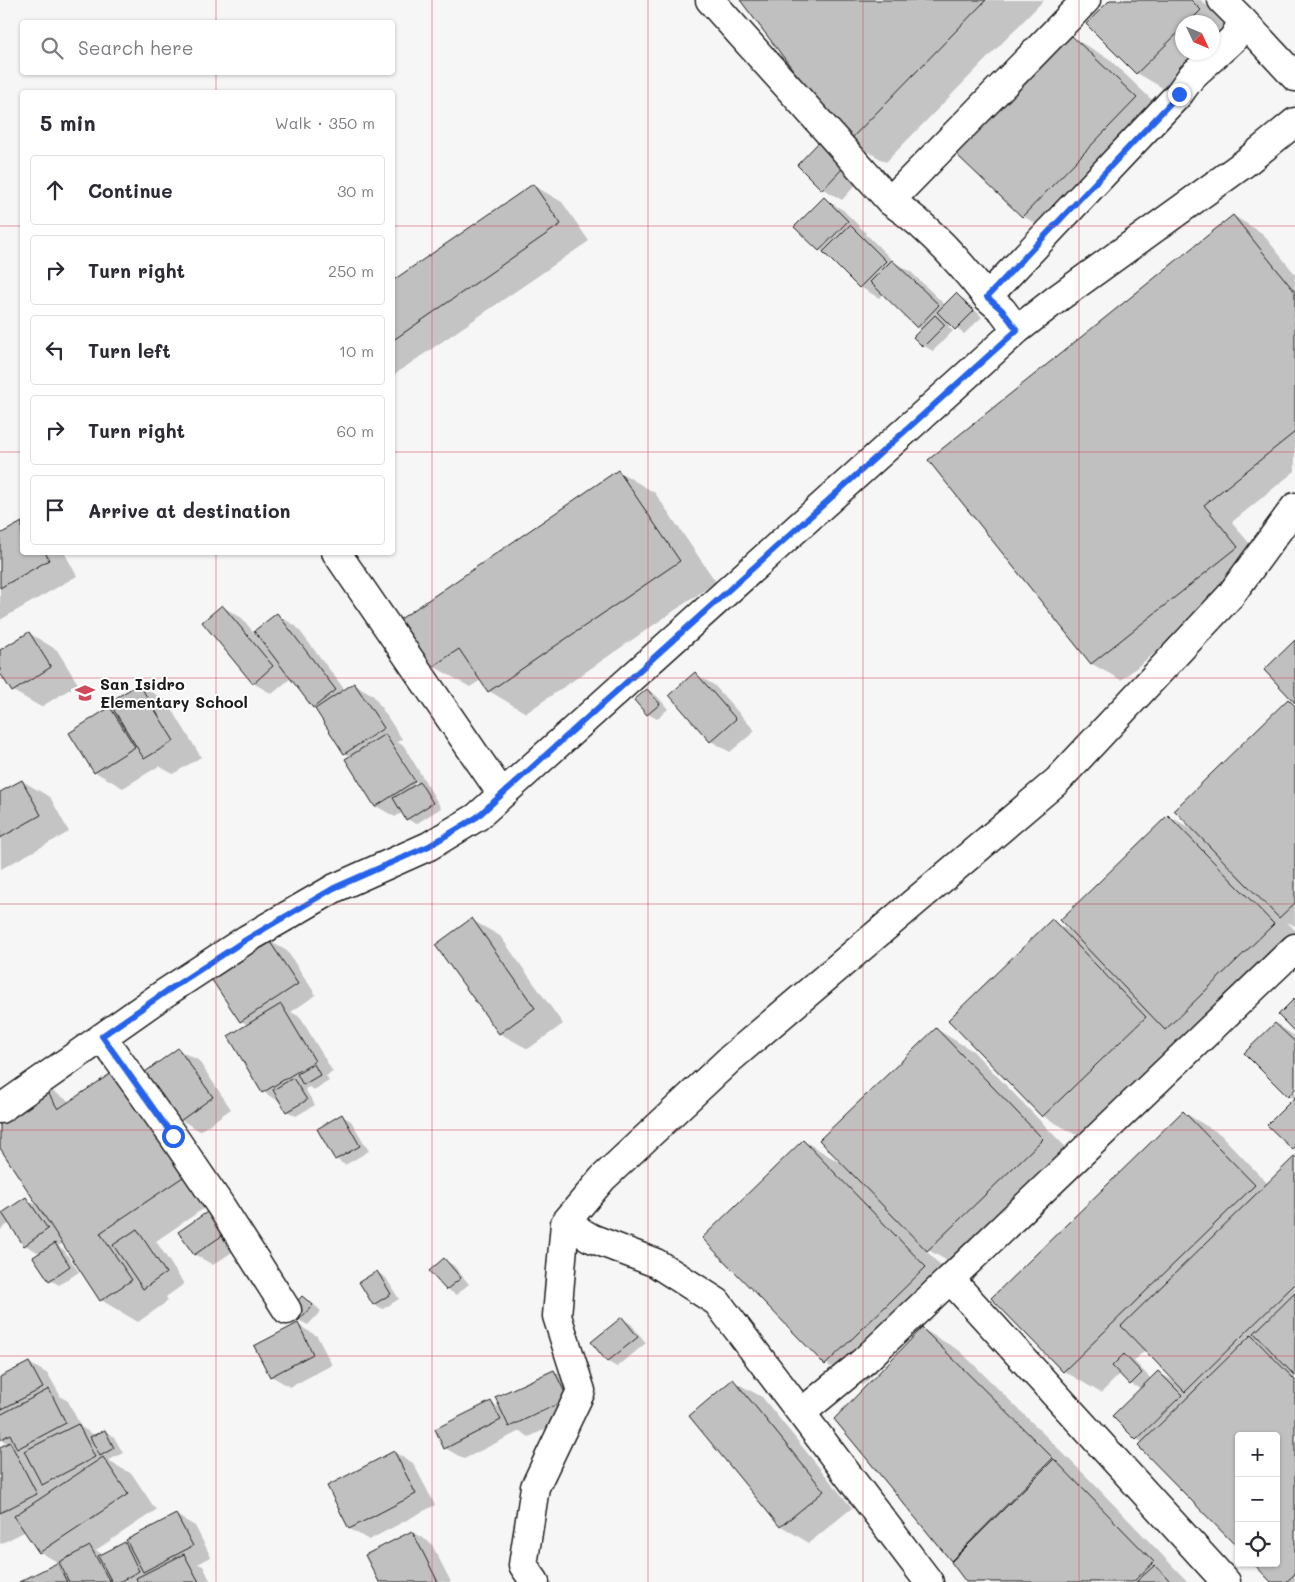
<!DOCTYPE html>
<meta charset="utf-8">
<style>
:root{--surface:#fff;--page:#f2f2f3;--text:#2b2b33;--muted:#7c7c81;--line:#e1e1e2}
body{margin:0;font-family:Mali,sans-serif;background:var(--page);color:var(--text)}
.controls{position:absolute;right:15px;bottom:15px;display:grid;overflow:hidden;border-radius:5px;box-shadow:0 1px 4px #0004}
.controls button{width:45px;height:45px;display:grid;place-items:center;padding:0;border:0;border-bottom:1px solid var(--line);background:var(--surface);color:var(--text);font:25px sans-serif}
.compass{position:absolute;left:1175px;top:15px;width:45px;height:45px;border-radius:50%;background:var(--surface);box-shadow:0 1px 4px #0004;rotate:134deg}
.stop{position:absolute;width:15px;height:15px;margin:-11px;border:4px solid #2563eb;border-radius:50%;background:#fff}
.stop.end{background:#2563eb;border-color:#fff;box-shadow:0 1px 5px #0008}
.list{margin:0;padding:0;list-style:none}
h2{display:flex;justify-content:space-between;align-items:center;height:65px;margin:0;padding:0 20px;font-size:21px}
h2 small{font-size:16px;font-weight:400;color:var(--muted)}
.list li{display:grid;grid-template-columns:32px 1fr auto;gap:15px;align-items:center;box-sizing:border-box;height:70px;margin:0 10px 10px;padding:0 10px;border:1px solid var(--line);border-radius:5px}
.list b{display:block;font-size:19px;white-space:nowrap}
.list em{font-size:16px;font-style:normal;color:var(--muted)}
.icon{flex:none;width:28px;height:28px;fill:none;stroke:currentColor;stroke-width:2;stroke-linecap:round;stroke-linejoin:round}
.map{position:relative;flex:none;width:1295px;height:1582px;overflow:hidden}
.search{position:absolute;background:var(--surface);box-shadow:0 1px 4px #0004;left:20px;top:20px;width:375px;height:55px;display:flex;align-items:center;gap:12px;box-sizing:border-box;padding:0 18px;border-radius:5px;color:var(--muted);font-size:19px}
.panel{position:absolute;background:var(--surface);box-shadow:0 1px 4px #0004;left:20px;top:90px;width:375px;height:465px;border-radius:5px}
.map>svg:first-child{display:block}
</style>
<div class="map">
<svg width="1295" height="1582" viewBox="0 0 1295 1582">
<rect width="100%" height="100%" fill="#f6f6f6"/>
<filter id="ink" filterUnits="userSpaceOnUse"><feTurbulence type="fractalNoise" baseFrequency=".02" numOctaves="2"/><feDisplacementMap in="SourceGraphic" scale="10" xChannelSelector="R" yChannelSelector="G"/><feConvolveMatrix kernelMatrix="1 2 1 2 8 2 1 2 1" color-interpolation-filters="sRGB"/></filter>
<g filter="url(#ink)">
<path fill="#0003" fill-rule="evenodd" d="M742 0H1044L886 162 849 141Z
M1112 0H1201L1229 27 1212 43V22H1182V52H1203L1166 90 1137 73 1088 24Z
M1071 37 1108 58 1173 120 1060 238 1023 216Z
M839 153 863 177 842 200 823 189Z
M533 185 562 202 589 241 392 376V283Z
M824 199 843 210 866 233 865 235 869 237 894 262 911 272 945 305 956 294 965 300 982 317 964 334 951 324 948 326 953 331 933 351 924 346 915 337 922 330 918 327 883 294 879 298 860 287 826 254 820 250Z
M1234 216 1262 233 1295 274V471L1232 522 1266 564 1121 680 1092 664 930 460Z
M618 471 655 493 716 582 526 713 489 691 481 680 470 687 433 666Z
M22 523V552H64L77 576 0 620V535Z
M223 607 242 618 254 633 277 615 296 626 345 690 354 684 373 695 402 739 397 742 404 746 441 808 416 824 407 819 403 812 395 817 376 806 351 757 345 753 317 708 314 707 291 678 272 694 253 683ZM393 750H396L419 786 417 787Z
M29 633 57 650 78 684 41 707 13 691 0 670V651Z
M695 674 714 685 755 731 730 752 711 741Z
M139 685 167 701 201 757 173 774 159 766 123 788 95 772 110 709 117 713Z
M648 690 657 696 668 709 657 719 648 714Z
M1289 701 1295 705V926L1287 922 1295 930V961L1080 1137 1043 1116 950 1020 1052 921 1073 933 1169 816 1197 832Z
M22 781 50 797 69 832 1 869 0 793Z
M472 920 500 936 563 1024 528 1049 499 1033Z
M268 940 287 951 316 995 291 1012 300 1017 333 1072 326 1076 329 1081 314 1090 309 1087 305 1089 315 1105 296 1116 287 1111 282 1103 263 1092 248 1025 241 1021Z
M1276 1024 1295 1036V1150L1293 1149 1294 1099 1289 1096Z
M936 1029 973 1051 1079 1161 965 1271 923 1247 962 1289 921 1328 960 1351 1092 1482 1188 1582H968L952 1560 917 1335 916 1333 863 1385 826 1364 804 1141 844 1165Z
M178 1050 198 1060 231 1109 200 1131 181 1120Z
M42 1085 225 1194 156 1241 184 1284 166 1297 168 1301 138 1322 101 1300 63 1243 58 1246 64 1250 79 1272 59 1285 50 1280 41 1254 25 1245 10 1223 0 1230V1210L3 1214 26 1199 40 1207 0 1146Z
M1183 1112 1220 1134 1268 1184 1295 1158V1582H1273L1276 1563V1436H1239L1143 1443 1137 1439 1114 1416 1141 1389 1131 1384 1121 1373 1101 1393 1064 1371 993 1298ZM1146 1349 1177 1383 1158 1372 1151 1379 1134 1361Z
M342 1116 351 1121 369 1151 345 1165 336 1159Z
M210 1211 244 1244 213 1265 194 1254Z
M444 1260 453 1265 469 1284 456 1295 447 1289 431 1271Z
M377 1272 386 1278 399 1299 383 1309 374 1304Z
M302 1297 311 1302 321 1311 308 1325 298 1320Z
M622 1319 631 1324 646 1343 617 1367 608 1362 592 1342Z
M298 1325 317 1336 332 1365 290 1387 271 1376Z
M29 1363 48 1374 61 1397 68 1401 81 1427 96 1436 105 1431 114 1437 123 1453 109 1460 110 1462 132 1474 156 1510 96 1550 103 1555 125 1544 132 1548 176 1515 195 1526 211 1557 198 1564 203 1566 211 1582H22L59 1563 40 1552 26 1531 0 1544V1449L9 1444 0 1439V1379Z
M554 1371 573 1382 586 1410 529 1437 520 1431 464 1459 445 1448 491 1403 502 1409Z
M733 1381 762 1397 852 1508 809 1543 781 1526Z
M394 1452 413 1463 435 1505 369 1540 350 1529 329 1487Z
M412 1532 431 1543 451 1582H380Z"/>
<path fill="#c0c0c0" stroke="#1c1c1c" d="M740 0H986L848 142Z
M1110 0H1191L1201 10 1189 22H1182V29L1136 74 1086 24Z
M1071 35 1137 98 1022 217 956 154Z
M820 141 845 166 822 190 797 165Z
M533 184 561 224 392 341V281Z
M824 197 848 221 819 251 794 227Z
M1233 215 1295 292V432L1204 505 1238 547 1091 664 928 460Z
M850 225 886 261 859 288 823 252Z
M892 260 939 305 917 328 870 282Z
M956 293 974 311 955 330 937 312Z
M935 315 945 325 923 347 913 337Z
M618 470 680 561 488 692 459 649 432 667 399 620Z
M22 522V552H45L49 560 0 588V534Z
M222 605 273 666 253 684 202 622Z
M277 613 336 690 313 708 254 631Z
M29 632 51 667 12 692 0 673V650Z
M1295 640V703L1264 670Z
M695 672 736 719 710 742 669 695Z
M354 683 384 728 344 754 315 709Z
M139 684 174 741 144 759 109 702Z
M647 689 660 704 647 715 634 700Z
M1288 699 1295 706V903L1279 918 1174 810Z
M110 707 135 747 94 773 69 733Z
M385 734 415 781 375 807 345 759Z
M22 780 41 815 0 838V792Z
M420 782 433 803 406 820 393 798Z
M1168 815 1274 924 1165 1030 1060 920Z
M472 918 535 1008 499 1034 435 945Z
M1052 919 1146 1017 1042 1117 948 1020Z
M268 939 298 984 240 1022 210 977Z
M1295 998V1032L1278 1015Z
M281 1004 315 1061 262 1093 228 1036Z
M1275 1023 1295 1042V1089L1288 1097 1244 1053Z
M936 1028 1043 1139 927 1251 819 1140Z
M178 1048 213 1097 180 1121 145 1072Z
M314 1064 320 1075 303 1085 297 1074Z
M119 1068 189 1173 100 1233 132 1280 100 1301 0 1148V1113L42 1083 58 1109Z
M293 1078 307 1100 286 1112 273 1090Z
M1295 1097V1147L1293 1150 1267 1125Z
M1183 1111 1255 1185 1063 1372 991 1298Z
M342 1114 360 1146 335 1160 317 1129Z
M803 1140 926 1267 825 1365 702 1238Z
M1295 1156V1284L1185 1392 1121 1326Z
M26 1197 48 1229 24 1246 2 1213Z
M210 1210 226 1233 194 1255 178 1232Z
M137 1229 166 1273 143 1289 113 1245Z
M55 1243 70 1266 49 1281 33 1257Z
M444 1258 461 1278 446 1290 429 1271Z
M377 1271 391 1294 373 1305 359 1282Z
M1295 1293V1376L1254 1333Z
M302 1296 313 1305 298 1321 287 1312Z
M622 1317 638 1337 607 1362 591 1342Z
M298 1323 313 1354 270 1377 254 1346Z
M922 1328 1053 1458 951 1561 834 1419Z
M1251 1335 1295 1380V1574L1286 1582H1271L1253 1563H1276V1436H1239V1549L1138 1446Z
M1124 1354 1142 1373 1130 1385 1112 1366Z
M29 1362 43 1388 0 1410V1377Z
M554 1370 568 1399 509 1427 495 1397Z
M1158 1371 1182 1395 1136 1440 1112 1416Z
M733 1379 824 1491 780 1527 689 1416Z
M49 1389 66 1423 17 1449 10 1434 0 1440V1415Z
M491 1401 501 1420 444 1449 435 1429Z
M78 1424 95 1457 42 1485 24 1451Z
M105 1430 114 1448 100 1456 90 1437Z
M10 1442 37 1494 0 1513V1447Z
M394 1451 416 1494 349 1529 327 1486Z
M103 1457 128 1494 39 1553 14 1516Z
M1054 1459 1154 1562 1133 1582H966L951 1562Z
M176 1514 193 1546 143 1572 126 1540Z
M412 1531 438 1582H379L365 1555Z
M125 1542 139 1571 119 1582H112L98 1556Z
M90 1546 110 1582H69L59 1562Z
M184 1554 199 1582H138L136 1578Z
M57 1563 67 1582H19Z
M1155 1565 1171 1582H1136Z"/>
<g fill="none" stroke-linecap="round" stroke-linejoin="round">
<defs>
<path id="minor" d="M710 0 890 201
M1086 0 890 201C928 226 959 261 987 297L1179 94 1192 76 1233 39 1243 21 1222 0
M1243 21 1295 77
M987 297 1002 310 1017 330
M336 552 502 794
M102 1037 173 1136 220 1205 287 1310
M0 1109 165 993 247 939 335 888 429 846 477 817 1017 330 1058 298 1245 163 1295 122
M565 1223 591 1238 656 1263 717 1302 929 1582
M801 1413 864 1361 950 1279
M535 1582 523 1565 535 1487 581 1391 557 1316 565 1223 603 1178 730 1059 1057 781 1230 596 1295 507
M1226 1582 950 1279 1295 948"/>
</defs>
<use href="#minor" stroke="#1c1c1c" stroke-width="31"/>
<use href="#minor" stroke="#fff" stroke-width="28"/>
</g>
</g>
<g fill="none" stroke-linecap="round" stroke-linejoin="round" filter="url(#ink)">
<path stroke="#2563eb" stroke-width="6" d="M173 1136 102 1036 164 993 247 939 334 888 429 846 477 817 1017 330 1002 310 987 297 1179 94"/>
</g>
<path fill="none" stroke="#d1495b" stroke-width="1" stroke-opacity="0.55" d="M216 0V22M432 0V1582M648 0V1582M863 0V1582M1079 0V1582M216 72V92M0 226H22M392 226H1295M0 452H22M392 452H1295M216 552V1582M0 678H1295M0 904H1295M0 1130H1295M0 1356H1295"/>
<defs>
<symbol id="school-bare" viewBox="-9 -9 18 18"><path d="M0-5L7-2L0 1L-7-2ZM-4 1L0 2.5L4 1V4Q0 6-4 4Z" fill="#d1495b" stroke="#fff" stroke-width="2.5" paint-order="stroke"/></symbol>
</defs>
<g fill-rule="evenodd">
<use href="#school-bare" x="71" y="679" width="28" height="28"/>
</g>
<g text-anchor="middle" stroke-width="4" stroke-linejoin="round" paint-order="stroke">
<g font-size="16" font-weight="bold" fill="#1c1c1c" stroke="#fff" text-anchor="start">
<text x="100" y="690">San Isidro<tspan x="100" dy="18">Elementary School</tspan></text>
</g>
</g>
</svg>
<div class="controls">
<button>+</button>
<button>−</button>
<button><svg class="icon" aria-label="locate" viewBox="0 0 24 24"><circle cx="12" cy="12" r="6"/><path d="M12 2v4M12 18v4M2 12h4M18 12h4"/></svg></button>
</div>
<svg class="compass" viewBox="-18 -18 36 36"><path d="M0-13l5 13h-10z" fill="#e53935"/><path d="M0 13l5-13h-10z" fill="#7c7c81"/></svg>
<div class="stop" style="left:173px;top:1136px"></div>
<div class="stop end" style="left:1179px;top:94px"></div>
<div class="search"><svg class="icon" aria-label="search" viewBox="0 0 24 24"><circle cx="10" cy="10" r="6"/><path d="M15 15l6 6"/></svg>Search here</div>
<section class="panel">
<h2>5 min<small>Walk · 350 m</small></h2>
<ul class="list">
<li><svg class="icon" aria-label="ahead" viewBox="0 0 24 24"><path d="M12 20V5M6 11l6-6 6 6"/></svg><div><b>Continue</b></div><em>30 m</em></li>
<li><svg class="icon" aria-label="right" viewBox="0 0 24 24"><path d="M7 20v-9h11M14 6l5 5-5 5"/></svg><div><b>Turn right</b></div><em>250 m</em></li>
<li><svg class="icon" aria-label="left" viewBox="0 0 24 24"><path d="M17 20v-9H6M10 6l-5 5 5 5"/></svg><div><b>Turn left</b></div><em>10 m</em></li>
<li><svg class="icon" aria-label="right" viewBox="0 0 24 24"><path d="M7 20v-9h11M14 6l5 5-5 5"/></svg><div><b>Turn right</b></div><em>60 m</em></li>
<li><svg class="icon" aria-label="arrive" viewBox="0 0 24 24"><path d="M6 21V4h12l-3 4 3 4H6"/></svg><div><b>Arrive at destination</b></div></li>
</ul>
</section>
</div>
